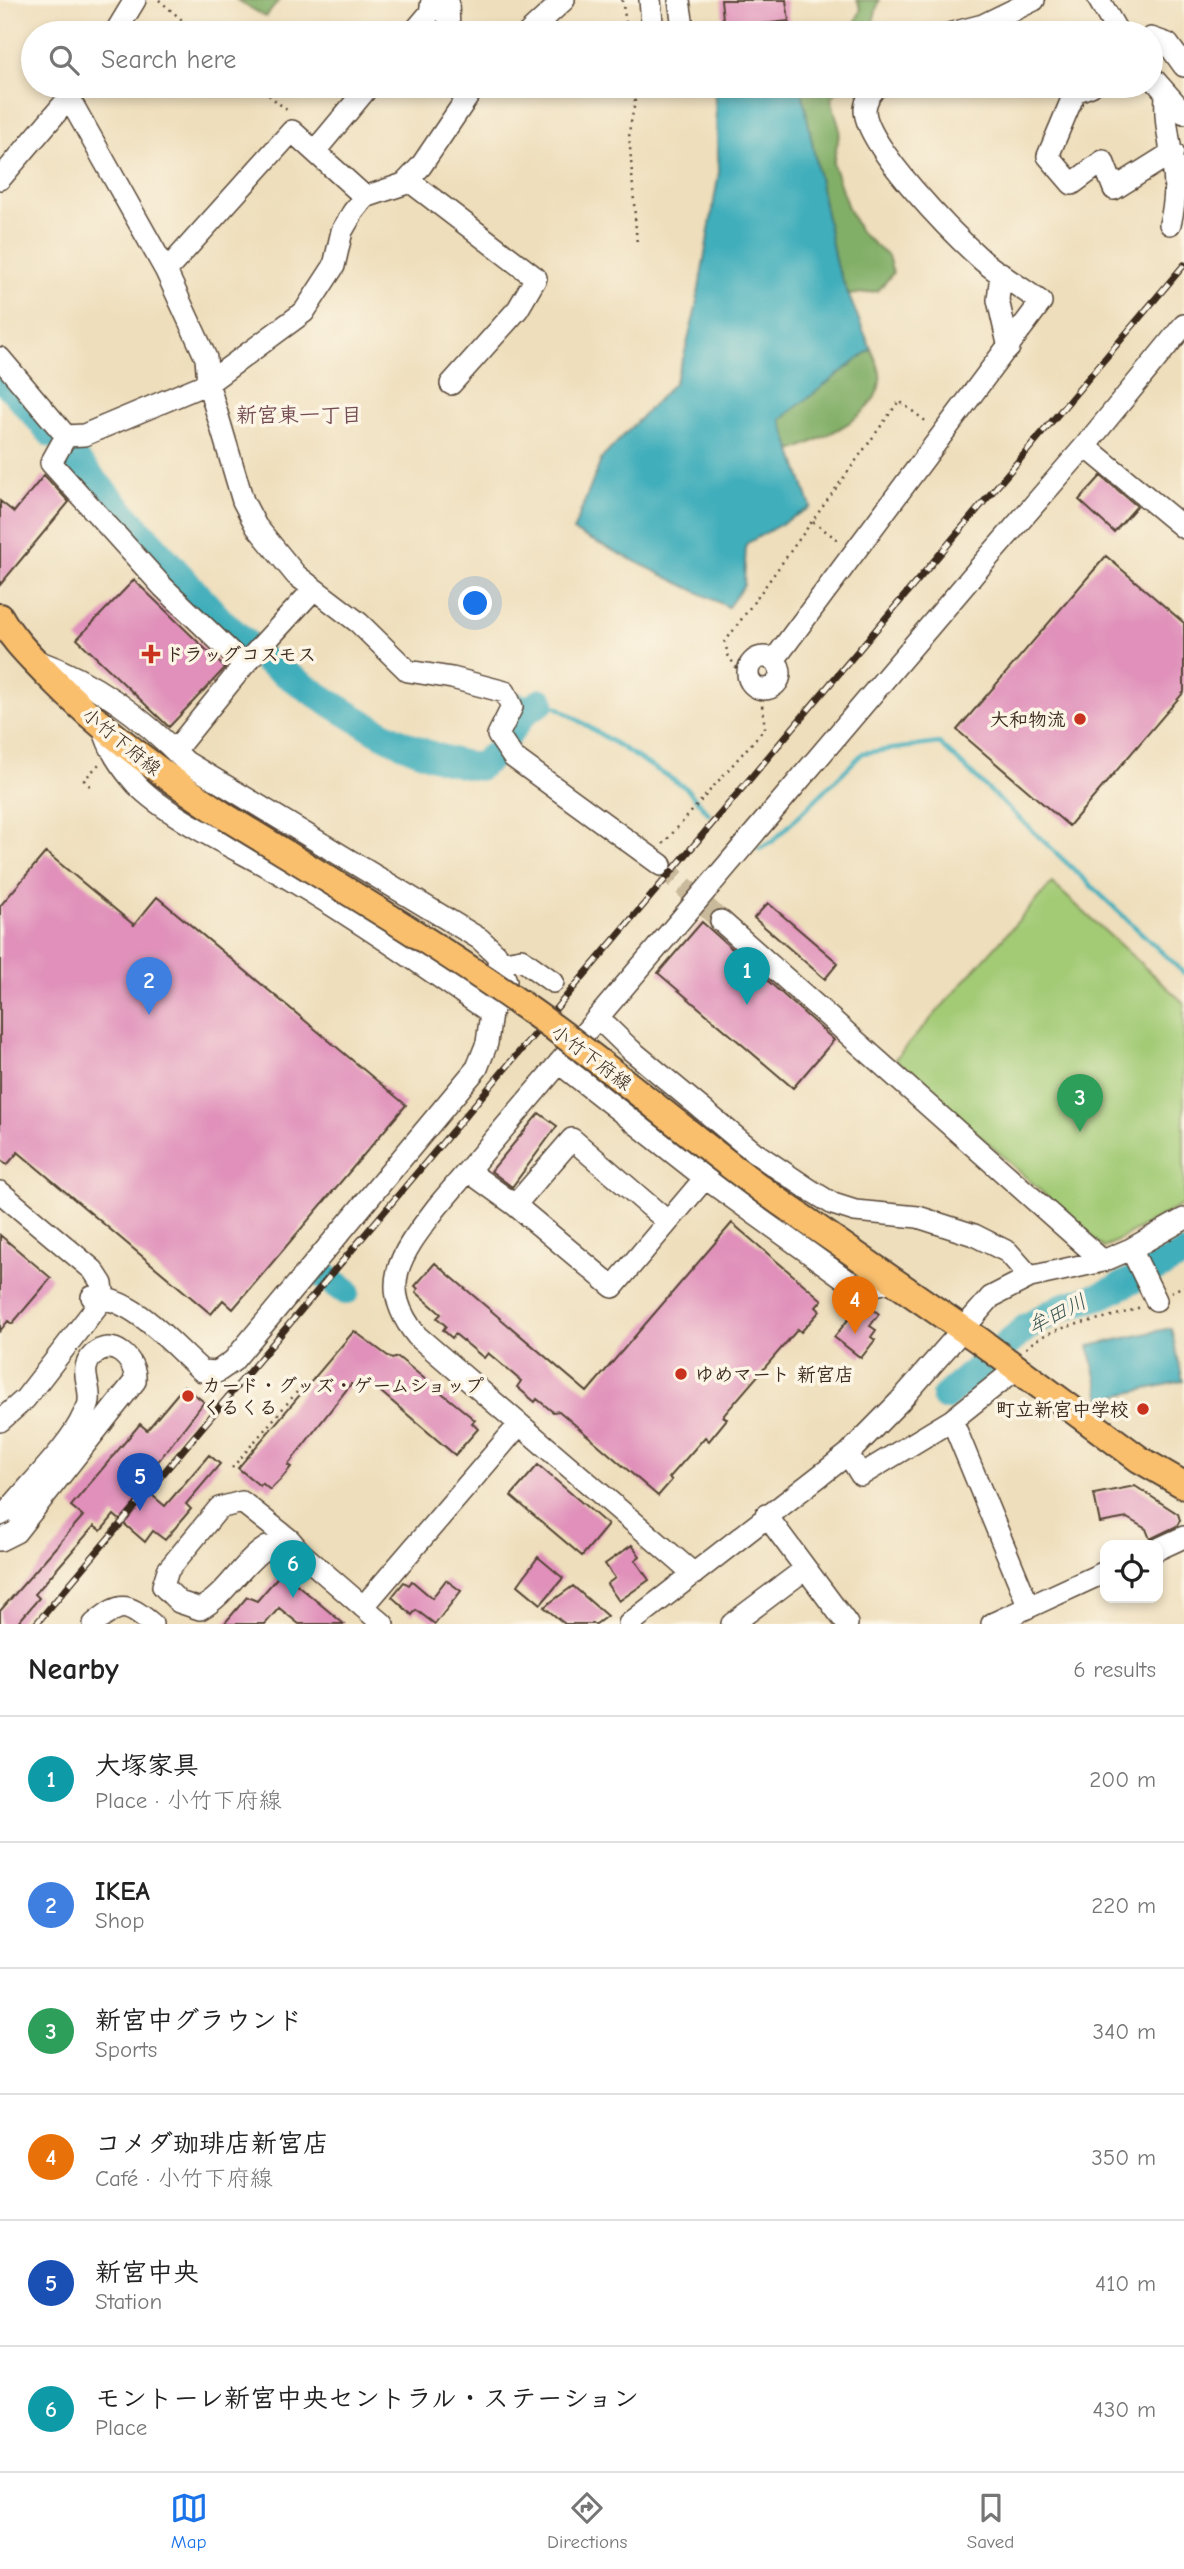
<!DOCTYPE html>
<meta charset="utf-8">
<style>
:root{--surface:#fff;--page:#f6f6f6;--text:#222;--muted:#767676;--line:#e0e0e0;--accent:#1a73e8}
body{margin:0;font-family:"Comic Neue","Klee One",sans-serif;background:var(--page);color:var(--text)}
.controls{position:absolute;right:21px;bottom:21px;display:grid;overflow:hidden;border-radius:14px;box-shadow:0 4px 10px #0003}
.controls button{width:63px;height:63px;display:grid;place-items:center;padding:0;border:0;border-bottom:2px solid var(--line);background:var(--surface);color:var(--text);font:35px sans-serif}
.you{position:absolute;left:476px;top:604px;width:24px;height:24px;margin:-18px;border:5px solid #fff;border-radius:50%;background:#1a73e8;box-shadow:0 0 0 10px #1a73e833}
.badge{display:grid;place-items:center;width:46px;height:46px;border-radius:50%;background:var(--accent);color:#fff;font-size:23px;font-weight:700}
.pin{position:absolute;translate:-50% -58px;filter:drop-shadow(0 2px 4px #0008)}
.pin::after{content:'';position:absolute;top:37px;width:24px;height:21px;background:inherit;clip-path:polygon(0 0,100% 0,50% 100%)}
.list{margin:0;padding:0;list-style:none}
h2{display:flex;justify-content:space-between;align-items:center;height:91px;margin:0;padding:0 28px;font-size:30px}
h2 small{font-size:23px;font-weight:400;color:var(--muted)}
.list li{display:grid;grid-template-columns:46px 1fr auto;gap:21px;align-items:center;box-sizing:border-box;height:126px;padding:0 28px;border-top:2px solid var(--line)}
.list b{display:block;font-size:26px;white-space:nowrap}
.list p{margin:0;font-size:23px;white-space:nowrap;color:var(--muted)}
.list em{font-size:23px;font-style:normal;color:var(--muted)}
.icon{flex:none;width:38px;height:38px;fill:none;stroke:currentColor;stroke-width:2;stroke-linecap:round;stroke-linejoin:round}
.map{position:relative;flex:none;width:1184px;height:1624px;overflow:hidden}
.search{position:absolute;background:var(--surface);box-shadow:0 4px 10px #0003;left:21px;right:21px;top:21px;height:77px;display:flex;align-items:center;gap:18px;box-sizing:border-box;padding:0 24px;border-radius:38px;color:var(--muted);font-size:26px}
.sheet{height:847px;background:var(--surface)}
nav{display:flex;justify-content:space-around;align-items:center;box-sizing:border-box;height:98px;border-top:2px solid var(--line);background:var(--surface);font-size:19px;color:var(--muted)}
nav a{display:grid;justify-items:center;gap:4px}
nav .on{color:var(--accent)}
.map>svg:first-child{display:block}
</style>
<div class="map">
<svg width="1184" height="1624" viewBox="0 0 1184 1624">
<rect width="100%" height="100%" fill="#fcf5e5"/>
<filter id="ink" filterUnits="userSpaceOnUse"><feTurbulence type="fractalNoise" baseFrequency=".0143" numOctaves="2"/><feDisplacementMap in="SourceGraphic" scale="14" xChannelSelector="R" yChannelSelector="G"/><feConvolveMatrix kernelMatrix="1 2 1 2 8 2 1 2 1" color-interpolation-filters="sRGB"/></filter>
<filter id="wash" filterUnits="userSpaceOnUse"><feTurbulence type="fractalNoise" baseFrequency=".00686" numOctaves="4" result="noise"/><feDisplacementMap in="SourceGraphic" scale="28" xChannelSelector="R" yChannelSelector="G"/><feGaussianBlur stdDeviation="1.57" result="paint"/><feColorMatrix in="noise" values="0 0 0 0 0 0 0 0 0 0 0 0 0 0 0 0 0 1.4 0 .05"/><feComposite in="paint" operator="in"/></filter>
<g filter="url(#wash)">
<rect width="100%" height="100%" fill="#eedebb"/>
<path fill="#a3cb76" stroke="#6f7a4a" stroke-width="2" d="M1052 883 1184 1003V1204L1104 1248 895 1059Z"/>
<path fill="#82af67" stroke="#5e6c42" stroke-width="2" d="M237 0H279L266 17Z
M857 0H879L870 33H851L861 9Z
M806 86H842L831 98 840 130 833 164 848 208 860 232 888 256 893 273 878 291 849 295 836 265 802 91Z
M871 349C875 358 882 371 880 381 877 417 820 439 792 451L780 419Z"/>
<path fill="#3faebb" stroke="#3d6c6c" stroke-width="2" d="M714 86H801L836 265 871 349 781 419 811 507 746 544 744 585 728 607 573 531 602 458 674 383 684 356 695 312 719 172Z
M1171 1328 1183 1381 1101 1399 1089 1346Z"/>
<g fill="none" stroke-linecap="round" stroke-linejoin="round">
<path stroke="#3faebb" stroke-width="4.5" d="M520 695 557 707 686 788 709 814
M759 849 772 842 863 753 939 743 1184 973"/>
<path stroke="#3faebb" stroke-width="28" d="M0 375 52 434
M70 454 220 620 245 642
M266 661C331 703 401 756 479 767L495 754
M507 736 525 712 541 702
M319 1272 346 1291
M945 1397 1027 1327 1062 1307 1103 1295 1184 1254"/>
</g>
<g id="blocks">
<path fill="#e090ba" d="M721 0H786L789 21 724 28Z
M44 475 69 502 0 585V501L14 512Z
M1101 476 1137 506 1114 532 1079 500Z
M1106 556 1184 623V692L1069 826 957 730Z
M134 580 225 668 169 727 77 639Z
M46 852 134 925 157 897 406 1105 233 1309 223 1300 211 1314 18 1152 7 1165 0 1159V906Z
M768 903 838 963 825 979 754 918Z
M702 922 834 1040 793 1088 658 973Z
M539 1113 557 1126 512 1187 491 1171Z
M732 1223 822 1300 816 1307 820 1311 801 1332 798 1329 723 1416 727 1419 709 1441 705 1437 669 1478 672 1480 658 1496 559 1411 553 1412 537 1399 535 1402 517 1387 521 1381 488 1353 484 1358 455 1334 452 1338 443 1330 446 1326 437 1318 441 1314 416 1292 418 1289 415 1286 435 1263 587 1392Z
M0 1235 51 1278 12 1324 8 1321 0 1331Z
M860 1305 866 1310 869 1306 879 1314 870 1326 876 1330 871 1337 875 1340 861 1358 834 1337Z
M354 1331 392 1359 398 1357 475 1420 472 1423 478 1429 455 1455 368 1381 360 1391 351 1384 288 1465 291 1467 281 1479 270 1490 262 1483 260 1486 238 1468Z
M184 1386 204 1402 140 1485 165 1506 209 1455 220 1464 186 1504 191 1509 165 1540 153 1531 145 1542 114 1515 101 1531 94 1526 35 1594 39 1598 17 1624H0V1611L83 1516 71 1506 140 1424 147 1430Z
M538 1465 608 1525 582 1556 511 1496Z
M1135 1486 1178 1514 1180 1520 1177 1526 1150 1539 1146 1529 1127 1518 1100 1523 1094 1494Z
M632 1545 640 1556 635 1560 649 1580 619 1601 607 1584 615 1578 605 1564Z
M538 1557 563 1578 541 1604 518 1585Z
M282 1572 344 1624H299L279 1608 265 1624H224L247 1597 257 1601Z
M446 1580 461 1591 435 1624 416 1610 412 1615 392 1597 404 1582 409 1585 412 1581 432 1598Z
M573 1586 607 1616 596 1624H565L544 1607Z"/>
</g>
</g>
<g filter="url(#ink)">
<use href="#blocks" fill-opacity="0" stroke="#564536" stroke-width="2"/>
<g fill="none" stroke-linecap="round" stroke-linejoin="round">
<path stroke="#caba9c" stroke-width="21" stroke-dasharray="21 10" stroke-linecap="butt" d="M661 865 721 921"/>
<defs>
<path id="minor" d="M448 0 449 33
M650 0 653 33
M679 0 684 33
M1099 0 1118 33
M115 33 135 0
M413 33 430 13 432 0
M528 33 564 0
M952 33 983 25 1034 0
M1151 38 1168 44 1184 66
M1151 76 1184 113
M1091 86 1075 92 1048 156 1072 184 1103 161 1114 189 1173 152
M1166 94C1163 145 1184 170 1170 224
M69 98 166 271 206 358 208 383 243 501 256 526 296 575 359 623 408 671 452 678 505 692 512 707 498 735 513 757 661 865
M315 151 369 86
M0 179 79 86
M408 180 536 278 518 309 451 384
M166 271 292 131 365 197
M1001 273 998 300 1009 348
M0 358 66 436 84 435 208 383 304 312 334 266 342 231 353 212 365 197 404 184 421 166 475 86
M66 436 51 463 163 587 244 665
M1085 446 1184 528
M748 673a16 16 0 1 1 32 0a16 16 0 1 1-32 0Z
M35 660C96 682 141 716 186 762L480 939 496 954 506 981 491 1013 487 1043 477 1068 233 1361 217 1372 202 1371C171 1344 135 1298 92 1297
M774 660 1041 302C1022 288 1001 276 983 261 955 236 864 145 865 109 866 99 871 92 878 86
M103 727C109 750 121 767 137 785 171 820 248 854 291 880 360 921 425 967 491 1013
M176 749 244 665 314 589
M721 921 1103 1261
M499 963 521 959 553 982
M599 1019 631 1050 755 1153 810 1190 833 1204 855 1211 918 1217 974 1235 1008 1252 1030 1277
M559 1063 705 1178 848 1281 866 1287 893 1281
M468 1171 515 1205 613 1287 705 1178
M0 1192 93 1270 102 1284 104 1297 25 1399 0 1421
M515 1205 572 1139 667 1221
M1131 1249 1156 1300
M952 1420 1029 1607
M848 1454 861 1475 952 1420 1016 1369
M0 1515 9 1510C29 1485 71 1444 83 1416 85 1412 89 1406 89 1401 91 1384 78 1370 93 1355 112 1336 137 1360 135 1381L16 1532 0 1540
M766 1515 847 1624
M1158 1549 1184 1537
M301 1553 267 1547C241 1563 227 1595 200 1609L179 1602 163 1586 168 1570 219 1508 242 1502 290 1540 301 1553 383 1624
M694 1574 417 1336C375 1284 403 1252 437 1207L980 567 1085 446 1184 325
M363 1607 518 1426
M94 1624C121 1602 125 1602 152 1624
M629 1624 848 1454 900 1401 991 1297 1030 1277 1103 1261 1131 1249 1184 1219
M732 1624 804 1570
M992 1624 1105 1572"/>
<path id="major" d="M0 617C12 639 31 657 48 675 102 731 162 774 226 817
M797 1214 980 1341 1139 1459 1184 1485"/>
</defs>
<use href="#minor" stroke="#564536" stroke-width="24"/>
<use href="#major" stroke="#564536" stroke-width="30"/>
<path stroke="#564536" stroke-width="2.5" stroke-dasharray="2 5" stroke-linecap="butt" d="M159 0 197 33
M622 0 628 33
M258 86 289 112
M633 86 635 102 629 132 637 245
M813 522 841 542
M748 669 739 672 728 655 725 642 899 401 928 423
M90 786 84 780 99 764
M663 844 765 728 760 690
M1171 1292 1184 1286
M1026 1348C1055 1321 1104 1323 1140 1307
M232 1468 302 1386"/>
<use href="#minor" stroke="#fff" stroke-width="21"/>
<use href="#major" stroke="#f9bf6d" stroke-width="26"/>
<defs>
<path id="rail" d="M36 1624 1184 265"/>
</defs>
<use href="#rail" stroke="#3b2a1e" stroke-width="7"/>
<use href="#rail" stroke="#fcf5e5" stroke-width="4.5" stroke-dasharray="13" stroke-linecap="butt"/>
<defs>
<path id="major-bridge" d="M226 817C329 880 432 941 531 1011 622 1075 705 1151 797 1214"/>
</defs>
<use href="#major-bridge" stroke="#564536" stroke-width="30" stroke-linecap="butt"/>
<use href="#major-bridge" stroke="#f9bf6d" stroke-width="26"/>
</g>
</g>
<g fill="#c8321e" stroke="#fcf5e5" stroke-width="2.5">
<path d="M147.5 643.5h7v7h7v7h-7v7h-7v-7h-7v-7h7z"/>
<circle cx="1080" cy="719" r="7"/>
<circle cx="681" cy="1374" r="7"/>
<circle cx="188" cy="1396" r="7"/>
<circle cx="1143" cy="1409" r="7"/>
</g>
<g text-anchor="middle" stroke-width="7" stroke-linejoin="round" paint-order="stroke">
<g font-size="19" font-weight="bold" fill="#3b2a1e" stroke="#fcf5e5" text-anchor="start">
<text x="165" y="661">ドラッグコスモス</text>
<text x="1066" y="726" text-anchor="end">大和物流</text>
<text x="695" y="1381">ゆめマート 新宮店</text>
<text x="202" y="1392">カード・グッズ・ゲームショップ<tspan x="202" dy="22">くるくる</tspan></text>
<text x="1129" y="1416" text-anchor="end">町立新宮中学校</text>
</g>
<g font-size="19" fill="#3b2a1e" stroke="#fcf5e5">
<text transform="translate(122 741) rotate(39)" y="7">小竹下府線</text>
<text transform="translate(592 1057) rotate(37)" y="7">小竹下府線</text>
</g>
<g font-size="21" font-weight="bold" fill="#754e55" stroke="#fcf5e5">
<text x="299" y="422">新宮東一丁目</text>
</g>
<g font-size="21" font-style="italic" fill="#3c5855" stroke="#fcf5e5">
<text transform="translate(1057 1314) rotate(-27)" y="7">牟田川</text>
</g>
</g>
</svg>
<div class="controls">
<button><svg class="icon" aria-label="locate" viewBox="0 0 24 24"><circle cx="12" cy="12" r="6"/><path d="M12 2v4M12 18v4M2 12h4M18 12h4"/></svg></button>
</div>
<div class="you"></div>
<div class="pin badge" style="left:747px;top:1005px;background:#0f9aa8">1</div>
<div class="pin badge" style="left:149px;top:1015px;background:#3f7fe0">2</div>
<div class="pin badge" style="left:1080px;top:1132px;background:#2e9e5b">3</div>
<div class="pin badge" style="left:855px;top:1334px;background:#e8710a">4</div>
<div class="pin badge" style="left:140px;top:1511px;background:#1a4fb4">5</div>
<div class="pin badge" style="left:293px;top:1598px;background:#0f9aa8">6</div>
<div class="search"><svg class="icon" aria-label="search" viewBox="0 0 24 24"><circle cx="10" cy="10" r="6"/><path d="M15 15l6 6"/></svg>Search here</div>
</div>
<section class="sheet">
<h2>Nearby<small>6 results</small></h2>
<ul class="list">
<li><span class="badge" style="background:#0f9aa8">1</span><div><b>大塚家具</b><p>Place · 小竹下府線</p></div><em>200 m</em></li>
<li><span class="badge" style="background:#3f7fe0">2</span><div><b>IKEA</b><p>Shop</p></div><em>220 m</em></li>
<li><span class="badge" style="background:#2e9e5b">3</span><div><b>新宮中グラウンド</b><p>Sports</p></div><em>340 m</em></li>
<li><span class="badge" style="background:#e8710a">4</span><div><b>コメダ珈琲店新宮店</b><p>Café · 小竹下府線</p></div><em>350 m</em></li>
<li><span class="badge" style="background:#1a4fb4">5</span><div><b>新宮中央</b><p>Station</p></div><em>410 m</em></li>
<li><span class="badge" style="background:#0f9aa8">6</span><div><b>モントーレ新宮中央セントラル・ステーション</b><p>Place</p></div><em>430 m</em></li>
</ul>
</section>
<nav>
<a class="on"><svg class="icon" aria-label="map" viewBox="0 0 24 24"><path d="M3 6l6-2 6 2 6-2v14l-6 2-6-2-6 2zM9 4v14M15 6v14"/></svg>Map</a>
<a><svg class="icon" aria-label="directions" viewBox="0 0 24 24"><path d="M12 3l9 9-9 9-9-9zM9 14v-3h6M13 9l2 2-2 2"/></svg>Directions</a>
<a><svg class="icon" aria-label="saved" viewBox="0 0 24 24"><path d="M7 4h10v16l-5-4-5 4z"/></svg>Saved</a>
</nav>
